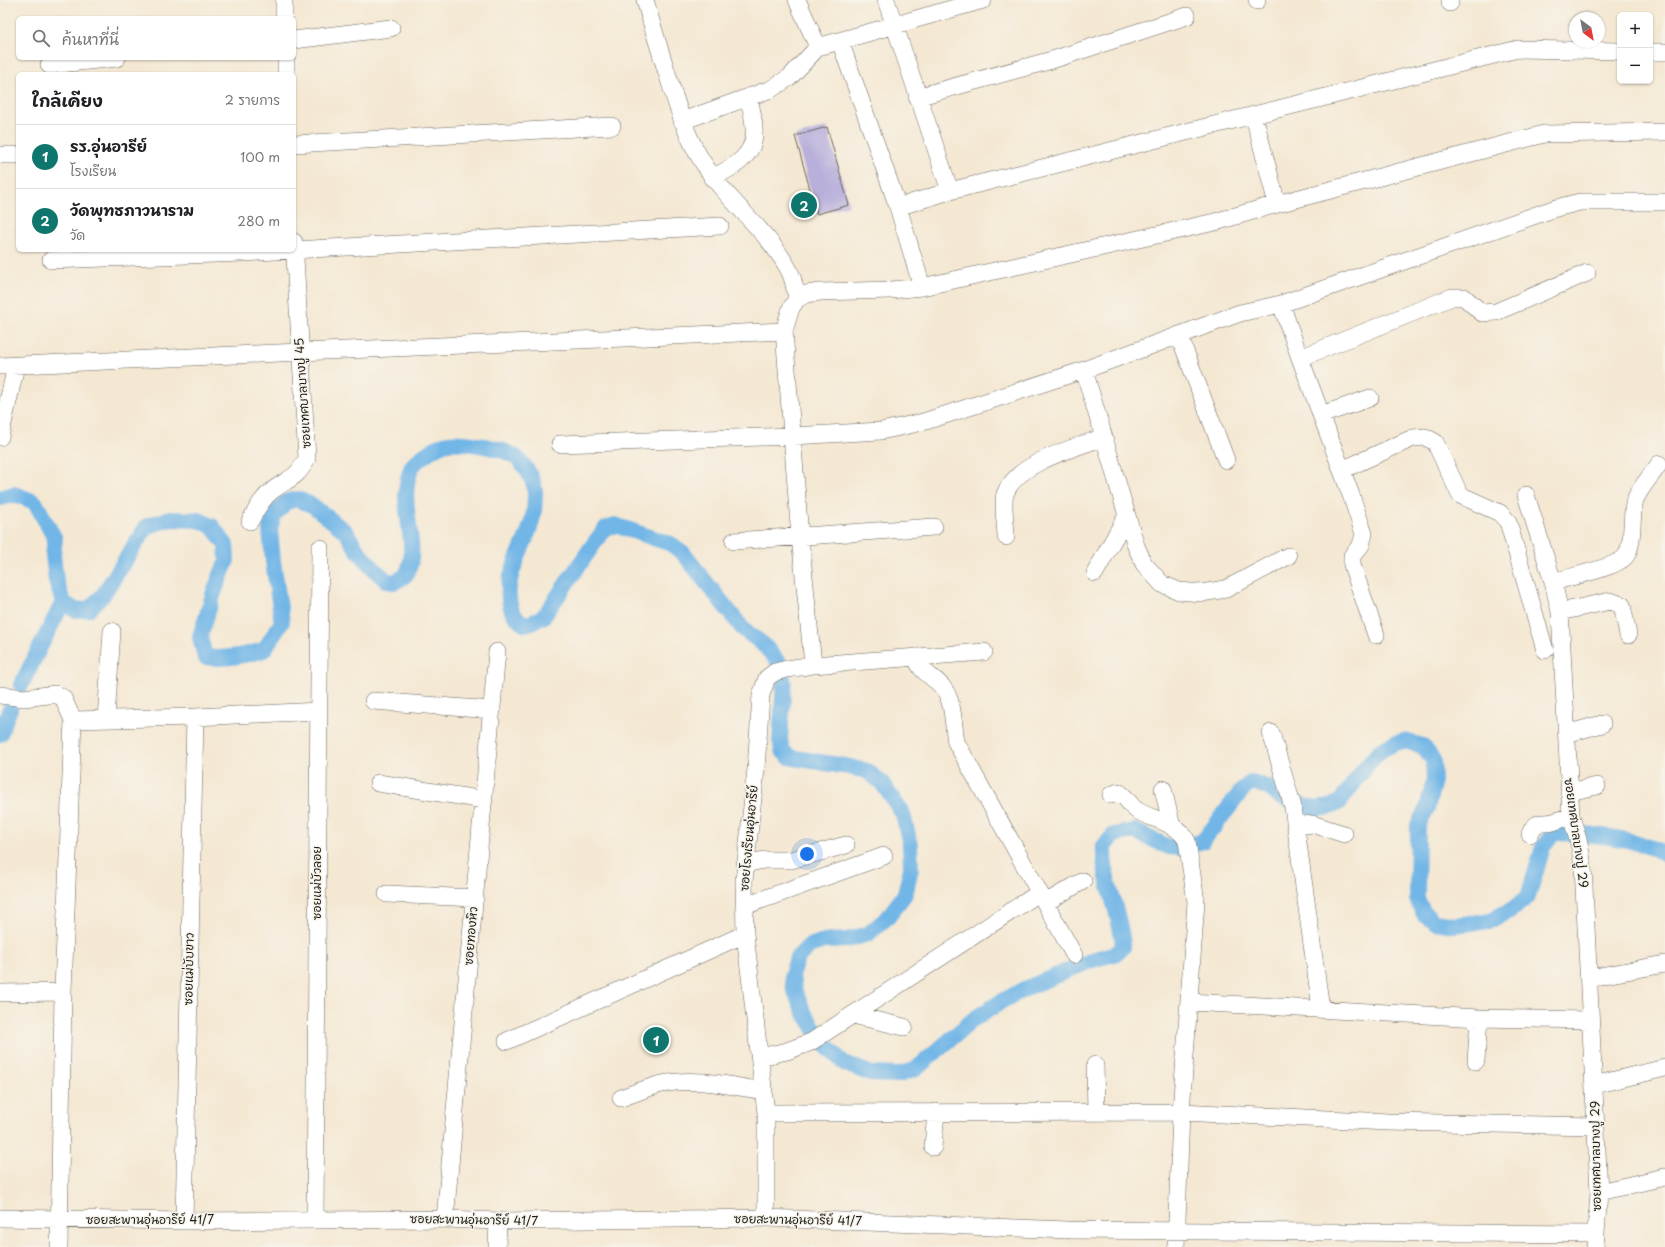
<!DOCTYPE html>
<html lang="th">
<meta charset="utf-8">
<style>
:root{--surface:#fff;--page:#f6f6f6;--text:#202124;--muted:#757577;--line:#e0e0e0;--accent:#0f766e}
body{margin:0;font-family:"Playpen Sans","Playpen Sans Thai",sans-serif;background:var(--page);color:var(--text)}
.controls{position:absolute;right:12px;top:12px;display:grid;overflow:hidden;border-radius:6px;box-shadow:0 1px 3px #0004}
.controls button{width:36px;height:36px;display:grid;place-items:center;padding:0;border:0;border-bottom:1px solid var(--line);background:var(--surface);color:var(--text);font:20px sans-serif}
.compass{position:absolute;left:1569px;top:12px;width:36px;height:36px;border-radius:50%;background:var(--surface);box-shadow:0 1px 3px #0004;rotate:148deg}
.you{position:absolute;left:807px;top:854px;width:14px;height:14px;margin:-10px;border:3px solid #fff;border-radius:50%;background:#1a73e8;box-shadow:0 0 0 6px #1a73e833}
.badge{display:grid;place-items:center;width:26px;height:26px;border-radius:50%;background:var(--accent);color:#fff;font-size:13px;font-weight:700}
.pin{position:absolute;translate:-50% -50%;border:2px solid #fff;box-shadow:0 1px 4px #0006}
.list{margin:0;padding:0;list-style:none}
h2{display:flex;justify-content:space-between;align-items:center;height:52px;margin:0;padding:0 16px;font-size:17px}
h2 small{font-size:13px;font-weight:400;color:var(--muted)}
.list li{display:grid;grid-template-columns:26px 1fr auto;gap:12px;align-items:center;box-sizing:border-box;height:64px;padding:0 16px;border-top:1px solid var(--line)}
.list b{display:block;font-size:15px;white-space:nowrap}
.list p{margin:0;font-size:13px;white-space:nowrap;color:var(--muted)}
.list em{font-size:13px;font-style:normal;color:var(--muted)}
.icon{flex:none;width:22px;height:22px;fill:none;stroke:currentColor;stroke-width:2;stroke-linecap:round;stroke-linejoin:round}
.map{position:relative;flex:none;width:1665px;height:1247px;overflow:hidden}
.search{position:absolute;background:var(--surface);box-shadow:0 1px 3px #0004;left:16px;top:16px;width:280px;height:44px;display:flex;align-items:center;gap:10px;box-sizing:border-box;padding:0 14px;border-radius:6px;color:var(--muted);font-size:15px}
.panel{position:absolute;background:var(--surface);box-shadow:0 1px 3px #0004;left:16px;top:72px;width:280px;height:180px;border-radius:6px}
.map>svg:first-child{display:block}
</style>
<div class="map">
<svg width="1665" height="1247" viewBox="0 0 1665 1247">
<rect width="100%" height="100%" fill="#f7f3e8"/>
<filter id="ink" filterUnits="userSpaceOnUse"><feTurbulence type="fractalNoise" baseFrequency=".025" numOctaves="2"/><feDisplacementMap in="SourceGraphic" scale="8" xChannelSelector="R" yChannelSelector="G"/><feConvolveMatrix kernelMatrix="1 2 1 2 8 2 1 2 1" color-interpolation-filters="sRGB"/></filter>
<filter id="wash" filterUnits="userSpaceOnUse"><feTurbulence type="fractalNoise" baseFrequency=".012" numOctaves="4" result="noise"/><feDisplacementMap in="SourceGraphic" scale="16" xChannelSelector="R" yChannelSelector="G"/><feGaussianBlur stdDeviation="0.9" result="paint"/><feColorMatrix in="noise" values="0 0 0 0 0 0 0 0 0 0 0 0 0 0 0 0 0 1.4 0 .05"/><feComposite in="paint" operator="in"/></filter>
<g filter="url(#wash)">
<rect width="100%" height="100%" fill="#f4e8d3"/>
<g fill="none" stroke-linecap="round" stroke-linejoin="round">
<path stroke="#71b6e7" stroke-width="16" d="M0 498 14 494 35 502 55 539 53 555 56 581 63 602 75 610 89 609 103 595 147 526 170 519 199 520 212 526 226 545 227 560 214 592 200 637 205 657C225 660 245 655 264 650L282 622 273 561 270 529 274 515 286 502 297 499 312 505 346 532 358 551 376 571 387 581 395 582C398 580 405 577 407 573 420 548 399 506 409 475 410 471 411 467 414 464 420 458 435 447 444 444 458 439 505 448 517 458 526 466 536 483 535 495 535 508 533 521 528 533 519 557 501 584 512 611 514 617 520 620 524 624L533 622 544 616 595 542 606 528 615 525 671 544 683 553 743 629 764 645 779 663 784 684 780 740 782 750 789 757 850 767 867 771 882 783 903 814 910 845 911 868 905 894 888 917 868 934 847 940 824 941 809 946 797 958 792 975 794 990 805 1014 825 1045 844 1063 871 1074 898 1075 916 1069 974 1019 1002 1001 1029 987 1095 959 1117 953 1123 947C1121 913 1102 880 1104 846L1114 835 1134 831 1169 847 1180 848 1203 841 1244 788 1252 782 1267 787 1280 797 1307 807 1317 809 1330 807 1340 802 1366 766 1381 750 1395 743 1404 741 1423 746 1433 760 1434 781 1427 808 1418 825 1417 899 1424 914 1435 922 1454 925 1489 921 1511 910 1528 897 1543 847 1553 833C1591 834 1632 836 1665 854
M21 685 63 602
M0 734 10 709"/>
</g>
<g id="blocks">
<path fill="#b8afdb" d="M827 127 849 205 817 214 795 136Z"/>
</g>
</g>
<g filter="url(#ink)">
<use href="#blocks" fill-opacity="0" stroke="#68635c" stroke-width="1"/>
<g fill="none" stroke-linecap="round" stroke-linejoin="round">
<defs>
<path id="minor" d="M284 0V18
M645 0C652 25 660 51 668 76 677 105 685 134 702 161 726 201 767 229 789 270 794 279 795 290 797 299
M797 0 818 47
M886 0 950 191
M1257 0V1
M1450 0V3
M294 40 391 28
M840 41 898 207 922 287
M1650 52H1665
M286 58V74
M49 65 117 58
M917 97 1052 60 1187 16
M1254 116 1277 204
M682 121 771 89 790 77 818 47 983 0
M294 144 612 126
M0 155H18
M712 178C730 169 754 157 754 134 755 122 751 109 749 97
M898 207 950 191 1518 49 1620 51
M51 260 242 253 720 226
M1281 304 1300 358 1351 495 1364 534 1361 545 1352 556V565L1376 635
M1179 335 1226 460
M1300 358 1452 297H1464L1482 313 1496 312 1587 273
M0 366 300 352 784 331
M1084 370 1136 546 1144 564 1162 584 1179 591 1201 593 1226 589 1288 556
M1321 415 1370 398
M0 437 16 366
M560 444 793 436 881 431 923 422 1084 370 1240 313 1281 304 1556 208 1580 202H1665
M1342 470 1413 438 1425 437 1435 442 1460 495 1500 513 1508 522 1545 650
M1526 495 1553 582 1560 612 1571 816 1579 843 1583 866 1599 1192 1595 1247
M250 521C257 509 262 498 273 490 290 477 297 479 307 458L294 242
M1006 537C1006 525 1002 504 1005 494 1017 462 1075 448 1104 437
M734 541 934 527
M1095 573 1127 515
M1553 582C1569 577 1615 568 1625 557 1635 545 1630 515 1635 500 1640 487 1652 475 1659 464
M1560 612 1610 601 1622 605 1628 635
M916 657C921 675 935 676 944 689 954 703 953 725 956 742L1074 955
M813 665 800 537 784 331 791 308 797 299 806 294 820 292 891 290 922 287 1215 222 1277 204 1544 134 1665 132
M0 695 24 698 56 694 63 698 73 720 63 992 59 1247
M373 701 492 710
M106 719 112 631
M73 720 195 717 319 711
M1271 733 1293 807 1321 1009
M1566 734 1602 724
M378 783 484 800
M1163 789 1172 827
M1569 792 1597 786
M1111 795 1118 792C1127 796 1129 806 1138 811 1154 820 1178 823 1187 841L1196 902 1181 1112 1176 1247
M1297 826 1312 824 1344 834
M1530 834C1536 819 1542 825 1553 822 1559 820 1565 818 1571 816
M745 864 764 860H791L846 845
M387 894 475 898
M1045 903 1083 881
M744 906 884 856
M1589 978 1665 964
M0 993 63 992
M1189 1002 1479 1018 1590 1020
M853 1015 904 1027
M507 1041 745 934
M760 1057 787 1051 811 1042 1039 893
M1476 1061 1479 1018
M1095 1065 1096 1112
M1594 1085 1665 1068
M621 1098C635 1093 649 1087 662 1084 696 1077 731 1086 764 1091
M766 1113 1181 1112 1388 1122 1596 1126
M933 1147 936 1112
M1599 1192 1665 1177
M0 1218 184 1221 445 1219 498 1221 766 1218 1067 1230 1596 1234
M766 1218V1113L745 934 744 881 756 769 761 695 767 678 775 672 787 669 813 665 984 652
M315 1219 320 548
M445 1219 497 652
M184 1221 195 717
M497 1247 498 1221"/>
</defs>
<use href="#minor" stroke="#68635c" stroke-width="18"/>
<use href="#minor" stroke="#fff" stroke-width="17"/>
</g>
</g>
<g text-anchor="middle" stroke-width="3" stroke-linejoin="round" paint-order="stroke">
<g font-size="12" fill="#1c1c1c" stroke="#f7f3e8">
<text transform="translate(303 393) rotate(-94)" y="4">ซอยเทศบาลบางปู 45</text>
<text transform="translate(1576 833) rotate(82)" y="4">ซอยเทศบาลบางปู 29</text>
<text transform="translate(749 838) rotate(-85)" y="4">ซอยโรงเรียนอุ่นอารีย์</text>
<text transform="translate(317 883) rotate(-90)" y="4">ซอยแม่บัวลอย</text>
<text transform="translate(471 936) rotate(-85)" y="4">ซอยทองหิว</text>
<text transform="translate(189 969) rotate(-89)" y="4">ซอยแม่บับขาว</text>
<text transform="translate(1596 1156) rotate(-91)" y="4">ซอยเทศบาลบางปู 29</text>
<text x="150" y="1224">ซอยสะพานอุ่นอารีย์ 41/7</text>
<text transform="translate(474 1220) rotate(1)" y="4">ซอยสะพานอุ่นอารีย์ 41/7</text>
<text transform="translate(798 1220) rotate(1)" y="4">ซอยสะพานอุ่นอารีย์ 41/7</text>
</g>
</g>
</svg>
<div class="controls">
<button>+</button>
<button>−</button>
</div>
<svg class="compass" viewBox="-18 -18 36 36"><path d="M0-13l5 13h-10z" fill="#e53935"/><path d="M0 13l5-13h-10z" fill="#757577"/></svg>
<div class="you"></div>
<div class="pin badge" style="left:656px;top:1040px">1</div>
<div class="pin badge" style="left:804px;top:205px">2</div>
<div class="search"><svg class="icon" aria-label="search" viewBox="0 0 24 24"><circle cx="10" cy="10" r="6"/><path d="M15 15l6 6"/></svg>ค้นหาที่นี่</div>
<section class="panel">
<h2>ใกล้เคียง<small>2 รายการ</small></h2>
<ul class="list">
<li><span class="badge">1</span><div><b>รร.อุ่นอารีย์</b><p>โรงเรียน</p></div><em>100 m</em></li>
<li><span class="badge">2</span><div><b>วัดพุทธภาวนาราม</b><p>วัด</p></div><em>280 m</em></li>
</ul>
</section>
</div>
